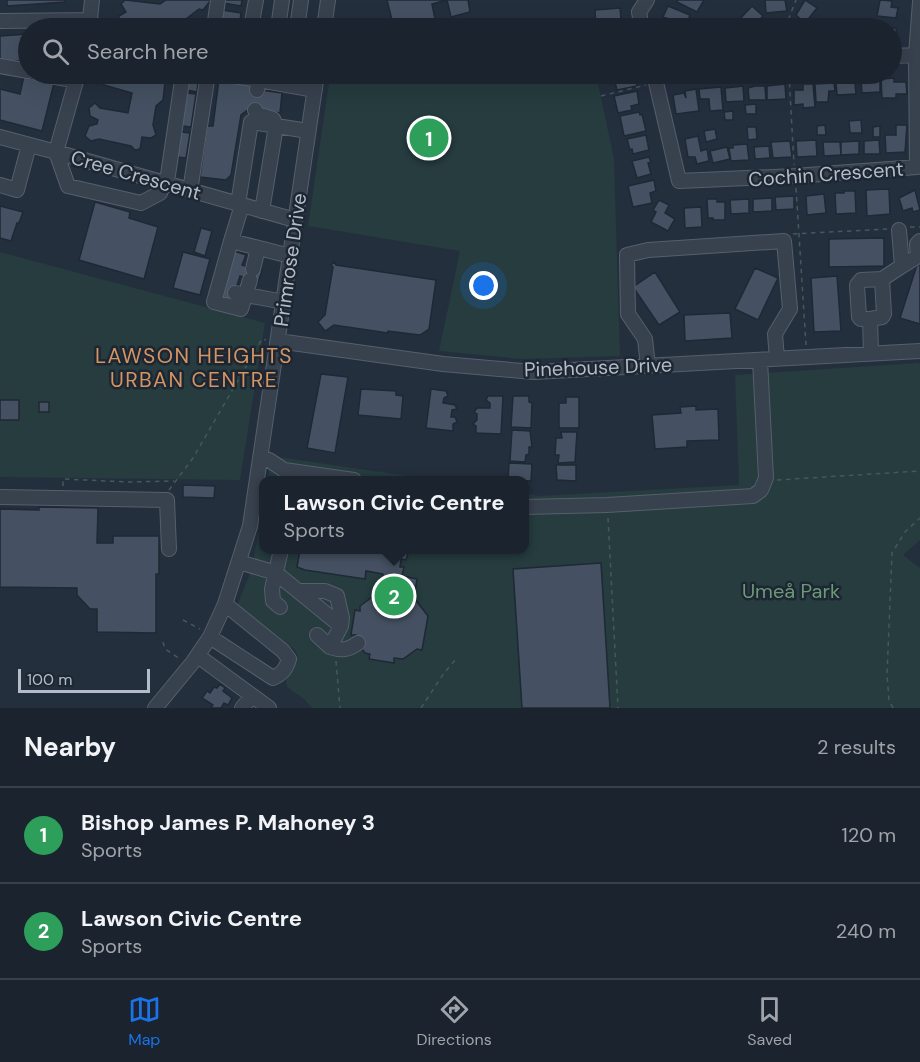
<!DOCTYPE html>
<meta charset="utf-8">
<style>
:root{--surface:#1b232e;--page:#282f3a;--text:#f1f3f6;--muted:#a0a4aa;--line:#39404a;--accent:#1a73e8}
body{margin:0;font-family:"DM Sans",sans-serif;background:var(--page);color:var(--text)}
.scale{position:absolute;left:18px;bottom:15px;width:132px;box-sizing:border-box;padding-left:6px;border:3px solid #b4bcc9;border-top:0;font-size:16px;line-height:21px;white-space:nowrap;color:#b4bcc9;-webkit-text-stroke:4px #1d2633;paint-order:stroke}
.you{position:absolute;left:484px;top:286px;width:21px;height:21px;margin:-15px;border:4px solid #fff;border-radius:50%;background:#1a73e8;box-shadow:0 0 0 9px #1a73e833}
.badge{display:grid;place-items:center;width:39px;height:39px;border-radius:50%;background:var(--accent);color:#fff;font-size:20px;font-weight:700}
.pin{position:absolute;translate:-50% -50%;border:3px solid #fff;box-shadow:0 2px 6px #0006}
.popup{position:absolute;left:259px;top:476px;width:270px;height:78px;box-sizing:border-box;display:grid;place-content:center;border-radius:12px;background:var(--surface);filter:drop-shadow(0 2px 4px #0005);font-size:20px;white-space:nowrap;color:var(--muted)}
.popup b{font-size:22px;color:var(--text)}
.popup::after{content:'';position:absolute;left:50%;top:100%;margin-left:-12px;border:12px solid transparent;border-top-color:var(--surface)}
.list{margin:0;padding:0;list-style:none}
h2{display:flex;justify-content:space-between;align-items:center;height:78px;margin:0;padding:0 24px;font-size:26px}
h2 small{font-size:20px;font-weight:400;color:var(--muted)}
.list li{display:grid;grid-template-columns:39px 1fr auto;gap:18px;align-items:center;box-sizing:border-box;height:96px;padding:0 24px;border-top:2px solid var(--line)}
.list b{display:block;font-size:22px;white-space:nowrap}
.list p{margin:0;font-size:20px;white-space:nowrap;color:var(--muted)}
.list em{font-size:20px;font-style:normal;color:var(--muted)}
.icon{flex:none;width:33px;height:33px;fill:none;stroke:currentColor;stroke-width:2;stroke-linecap:round;stroke-linejoin:round}
.map{position:relative;flex:none;width:920px;height:708px;overflow:hidden}
.search{position:absolute;background:var(--surface);box-shadow:0 6px 24px #0002;left:18px;right:18px;top:18px;height:66px;display:flex;align-items:center;gap:15px;box-sizing:border-box;padding:0 21px;border-radius:33px;color:var(--muted);font-size:22px}
.sheet{height:270px;background:var(--surface)}
nav{display:flex;justify-content:space-around;align-items:center;box-sizing:border-box;height:84px;border-top:2px solid var(--line);background:var(--surface);font-size:16px;color:var(--muted)}
nav a{display:grid;justify-items:center;gap:3px}
nav .on{color:var(--accent)}
.map>svg:first-child{display:block}
</style>
<div class="map">
<svg width="920" height="708" viewBox="0 0 920 708">
<rect width="100%" height="100%" fill="#242f3e"/>
<path fill="#263c3f" d="M368 74H596L614 159 620 356 522 359 439 351 460 251 308 226 329 83Z
M0 252 265 323 240 480 0 477Z
M917 363 920 364V540L903 555 920 568V708H312L304 699 287 687 286 680 298 656 294 649 237 606 251 571 263 512 264 550H524L525 493 540 496 739 485 735 375Z
M271 456 436 480H268Z"/>
<path fill="#455162" stroke="#1f2835" stroke-width="1.5" d="M7 0H65V2L7 6Z
M125 0 160 4 166 0H211L203 10 199 9 174 28H145V26L130 22 127 26 118 24 119 16 126 12 121 4Z
M224 0H242L241 6 223 3Z
M387 0H468L470 12 451 17 447 0 432 4 435 19 394 28Z
M678 0H704L697 12 677 2Z
M765 0H785L787 11 766 13Z
M805 0 817 8 805 23 796 15Z
M880 0 892 1 891 7 898 8 896 18 877 16Z
M668 6 690 15 685 28H665L669 19 663 17Z
M752 6 763 16 752 28H747L739 20Z
M620 8 621 19 612 20 613 28H596L595 10Z
M222 10 241 13 239 28H219Z
M844 21 845 28H833V23Z
M884 28H896L897 41H892V28Z
M28 34V60L0 63V36Z
M128 74H166L163 100 156 106 153 125 156 135 151 138 142 137 140 149 135 150 131 146 99 139 91 141 85 136 89 126 97 124 98 120 90 116 89 108 95 103 100 108 128 113 132 93 104 85 102 80 107 77 127 81Z
M190 74H199L197 92 187 90Z
M613 74H634L637 86 617 90Z
M24 76 54 83 42 131 0 120V89L20 94Z
M894 78V82H906L907 94H896V98H882L881 79Z
M219 79 256 84 255 89 282 93 280 113 249 109 241 115 231 175 226 180 200 177 207 126H213Z
M880 80V92L862 93 861 81Z
M855 82 856 94 837 95 836 83Z
M834 83 835 91H829L828 102H816L815 84Z
M785 84 786 99 767 100V86Z
M803 84H813L815 107 803 108V104L794 105V90H803Z
M743 86 744 101 726 102 725 88Z
M755 86H765L766 100H749L748 88Z
M721 87 723 110 710 111 709 99H700L699 89Z
M696 89 699 111 676 114 673 95 684 93 686 98 685 91Z
M637 91 639 104 631 106 632 110 618 113 614 96Z
M187 93 196 94 191 127 182 126Z
M756 104V114H746L745 105Z
M733 111V120H725L724 112Z
M639 112 640 115 642 114 646 131 624 136 620 116Z
M861 120 862 133H850L849 121Z
M825 125 826 135H817V126Z
M896 125H907L905 152 886 153 885 135H896Z
M880 126V137H873V127Z
M747 127H756L757 139 748 140Z
M715 129 717 139 706 142 704 131Z
M181 132 190 133 186 158 177 157Z
M646 135 649 150 633 154 632 149 630 150 627 139Z
M698 136 701 151 707 149 709 161 697 164 695 157H688L685 139Z
M816 140 817 156 797 157 796 141Z
M879 140 880 154H864V141Z
M790 141 792 157 773 158 771 142Z
M859 141V154L841 155V142Z
M823 142H840L841 155 824 156Z
M747 144 749 160 731 161 729 148H733V145Z
M769 146 770 158 755 159 754 147Z
M727 147 730 159 713 163 710 151Z
M649 157 651 162 648 163 651 174 637 178 632 161Z
M654 180 656 191 650 193 652 203 633 207 628 186Z
M889 189 890 214 867 216 866 190Z
M915 190 920 210 913 212 912 208 903 211 899 198Z
M844 191H855L856 213 836 214 835 193H844Z
M824 194 826 213 807 215 806 196Z
M794 196V209L776 210 775 197Z
M772 198V211L753 212V199Z
M707 199H717V202H725V220H713V218H708Z
M749 199V213L731 214 730 200Z
M659 200 669 205 665 213 675 219 668 231 651 222 656 212 653 210Z
M95 202 130 212 129 218 158 227 144 279 79 260Z
M0 206 23 212 19 223H17L11 241 0 238Z
M701 207 702 227 685 228 684 208Z
M201 228 212 231 205 256 194 252Z
M884 238V266L829 267V239Z
M231 250 246 255 242 265 262 271 258 282 240 276 232 301 219 297Z
M183 252 210 259 200 295 173 288Z
M334 262 336 265 436 280 429 329 420 335 388 331V333L334 325 325 331 318 322 325 315 333 267 331 265Z
M917 265H920V324L900 318Z
M755 268 778 278 758 320 735 309Z
M655 272 680 312 659 325 633 287Z
M837 276 841 331 814 332 811 278Z
M730 313 732 338 685 341 684 315Z
M321 374 348 377 335 453 307 448Z
M361 389 396 391V395L403 396 401 419 358 415Z
M431 389 446 391 448 396 444 398 443 403 455 405 457 409 452 410 451 417H455L457 422 453 424V431L426 428Z
M488 396H503L501 434 476 433V426L473 424 477 420V414L474 412 477 408H490V403L486 400Z
M513 396H529V402L532 403 531 428 511 427Z
M566 397H579V428H559V403H566Z
M0 400H19V420H0Z
M39 402H49V412H39Z
M696 406V410L718 409 719 440 687 441V447L655 449 652 415 681 413 680 407Z
M512 430 530 431 532 447H529V454L526 455 525 462 510 461Z
M561 432H577L575 462 558 463 559 455H555L556 438H562Z
M509 463 532 464 531 481 508 480Z
M556 465H576V481L557 480Z
M183 485 215 486 214 498 183 497Z
M39 507 98 508 97 543H113V536H159V574H156V633L97 632V609H90L77 595V588L0 587V509L39 510Z
M300 550H406V552L408 553 406 560 401 559 400 567H404L402 576 417 579 414 598 428 616 422 650 417 649 403 659 394 658V663L369 659 370 654 365 653 355 639 356 635H351L355 610 360 611V606L372 597 373 592 387 594 388 587 381 586 383 574 366 571 365 579 305 570 297 567Z
M601 563 610 708H522L513 569Z
M220 684 225 688 223 691 232 698 228 705 224 703 221 708H211L213 705 202 698 207 691 210 693 214 687 217 688Z"/>
<g fill="none" stroke-linecap="round" stroke-linejoin="round">
<defs>
<path id="minor" d="M0 21 91 20
M89 28 92 0
M214 28 218 0
M251 28 256 0
M278 28 282 0
M297 28 301 0
M324 28 328 0
M642 28 639 12 647 0
M892 56 916 55
M0 66 28 71
M39 74 76 81
M78 74 56 152 295 220
M220 74 259 80
M654 74 679 181 795 176 917 167 916 55 920 2
M257 90 259 80 315 90
M255 110 257 114 273 119 276 126 262 211
M0 137 56 152 68 186 141 203 160 193 168 175 183 74
M0 185 17 190 29 145
M190 191 208 74
M238 204 251 122 308 131
M242 205 231 241 290 256
M231 241 214 302 241 309 250 280
M902 266 918 256 917 244 920 241
M253 269 258 248
M882 279 902 266 899 230
M235 293 284 302
M870 319H861L859 317 857 285 861 280 882 279 884 314 882 317 870 319 871 354
M278 341 443 364 534 372 920 351
M648 366 645 339 628 314 627 255 648 250 784 241 790 309 775 334 777 359
M261 459 269 460 284 470 354 480
M0 497 167 500 169 549
M524 507 607 505 753 496 761 490 766 478 760 360
M239 562 276 573 341 626 342 618 337 596 325 591H299
M280 607 273 601 272 589 281 550
M317 635 330 647 341 626
M210 637 273 678C282 674 286 669 289 659L283 651 225 604
M330 647C342 651 348 650 358 643
M198 656 269 708
M155 708 193 662 210 637 225 604 250 526 317 74
M242 708 252 696"/>
</defs>
<use href="#minor" stroke="#565f6c" stroke-width="16"/>
<path stroke="#44595c" stroke-width="1.5" stroke-dasharray="4.5 4.5" stroke-linecap="butt" d="M785 28 796 0
M789 74 794 165
M601 96 646 85
M796 188 806 345
M910 227H920
M793 234 887 229
M777 480 920 471
M63 486V479L129 482 174 481
M169 490 193 458 262 339 266 340
M608 518 618 708
M183 620 200 629
M163 642 165 649 180 659
M336 661 340 708
M421 708 444 673 457 658
M893 708 889 700 887 675 892 553 905 532 920 518"/>
<use href="#minor" stroke="#38414e" stroke-width="14"/>
</g>
<g text-anchor="middle" stroke-width="5" stroke-linejoin="round" paint-order="stroke">
<g font-size="20" fill="#b4bcc9" stroke="#1d2633">
<text transform="translate(826 174) rotate(-4)" y="7">Cochin Crescent</text>
<text transform="translate(136 175) rotate(16)" y="7">Cree Crescent</text>
<text transform="translate(290 260) rotate(-82)" y="7">Primrose Drive</text>
<text transform="translate(598 367) rotate(-2)" y="7">Pinehouse Drive</text>
</g>
<g font-size="20" fill="#6b9a76" stroke="#1d2633">
<text x="791" y="598">Umeå Park</text>
</g>
<g font-size="21" letter-spacing="1.5" fill="#d59563" stroke="#1d2633">
<text x="194" y="363">LAWSON HEIGHTS<tspan x="194" dy="24">URBAN CENTRE</tspan></text>
</g>
</g>
</svg>
<div class="scale">100 m</div>
<div class="you"></div>
<div class="pin badge" style="left:429px;top:138px;background:#2e9e5b">1</div>
<div class="pin badge" style="left:394px;top:596px;background:#2e9e5b">2</div>
<div class="popup"><b>Lawson Civic Centre</b>Sports</div>
<div class="search"><svg class="icon" aria-label="search" viewBox="0 0 24 24"><circle cx="10" cy="10" r="6"/><path d="M15 15l6 6"/></svg>Search here</div>
</div>
<section class="sheet">
<h2>Nearby<small>2 results</small></h2>
<ul class="list">
<li><span class="badge" style="background:#2e9e5b">1</span><div><b>Bishop James P. Mahoney 3</b><p>Sports</p></div><em>120 m</em></li>
<li><span class="badge" style="background:#2e9e5b">2</span><div><b>Lawson Civic Centre</b><p>Sports</p></div><em>240 m</em></li>
</ul>
</section>
<nav>
<a class="on"><svg class="icon" aria-label="map" viewBox="0 0 24 24"><path d="M3 6l6-2 6 2 6-2v14l-6 2-6-2-6 2zM9 4v14M15 6v14"/></svg>Map</a>
<a><svg class="icon" aria-label="directions" viewBox="0 0 24 24"><path d="M12 3l9 9-9 9-9-9zM9 14v-3h6M13 9l2 2-2 2"/></svg>Directions</a>
<a><svg class="icon" aria-label="saved" viewBox="0 0 24 24"><path d="M7 4h10v16l-5-4-5 4z"/></svg>Saved</a>
</nav>
